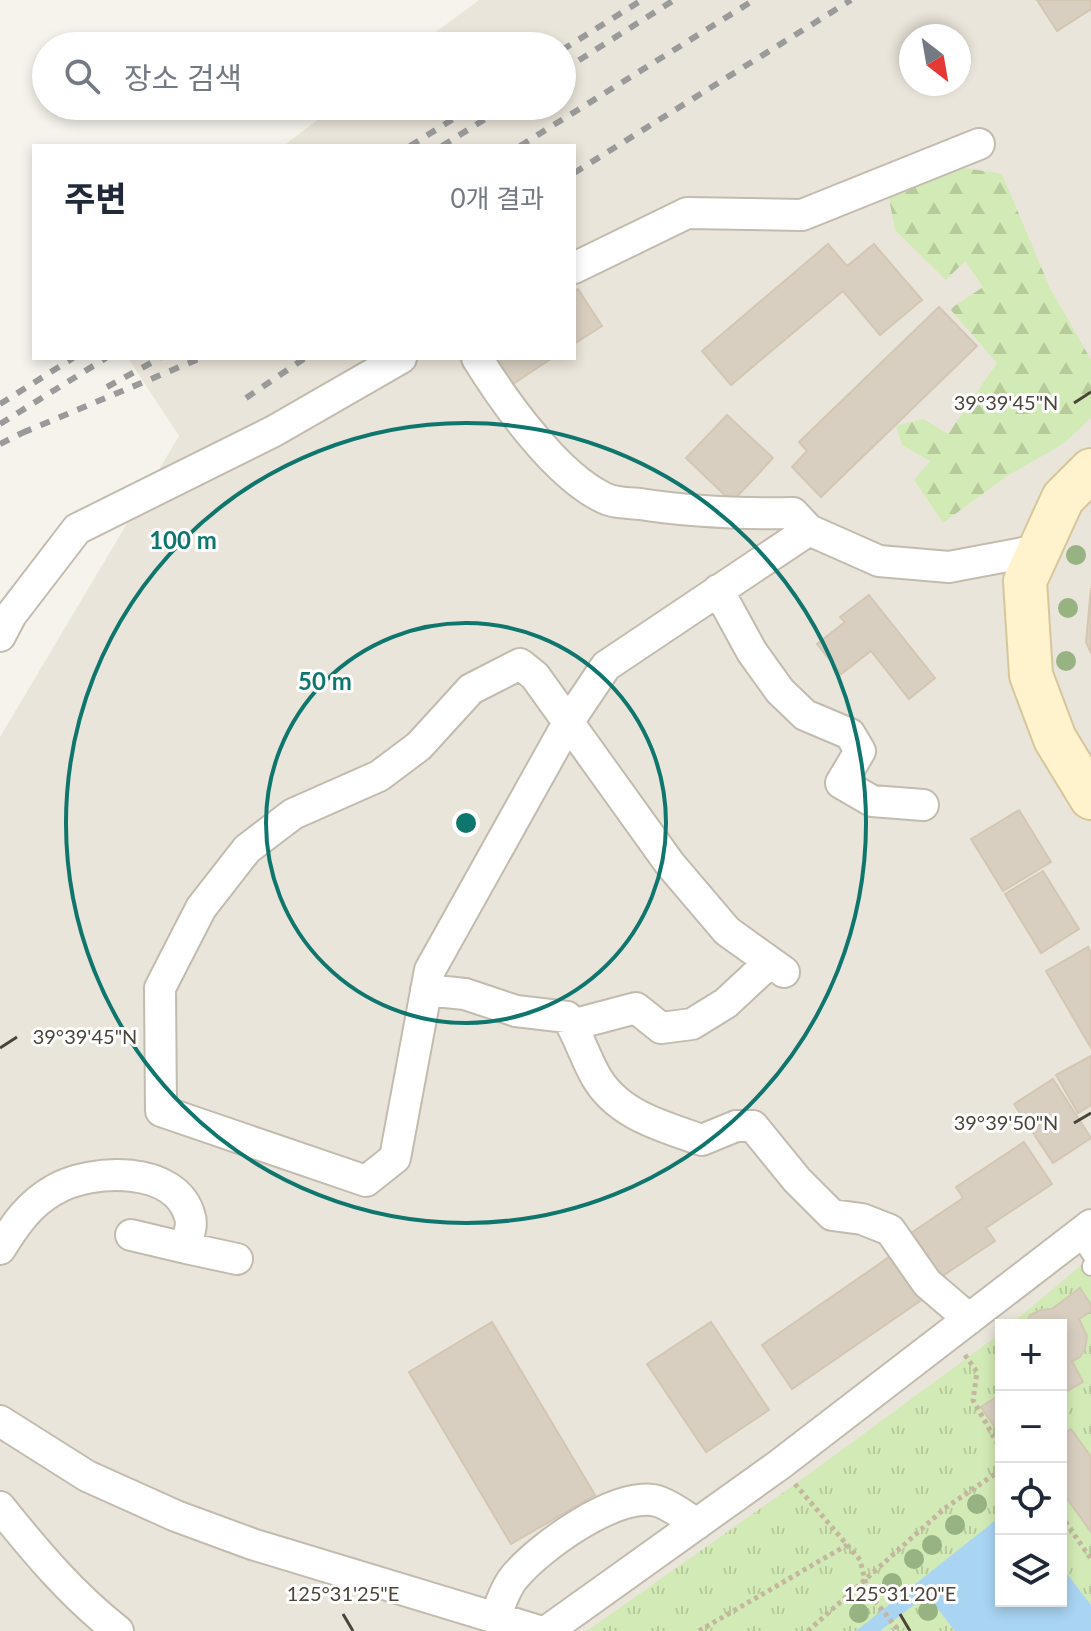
<!DOCTYPE html>
<html lang="ko">
<meta charset="utf-8">
<style>
:root{--surface:#fff;--page:#f2f2f3;--text:#1f2937;--muted:#747a83;--line:#e0e1e3}
body{margin:0;font-family:Lato,"Noto Sans KR",sans-serif;background:var(--page);color:var(--text)}
.controls{position:absolute;right:24px;bottom:24px;display:grid;overflow:hidden;border-radius:0px;box-shadow:0 4px 12px #0003}
.controls button{width:72px;height:72px;display:grid;place-items:center;padding:0;border:0;border-bottom:2px solid var(--line);background:var(--surface);color:var(--text);font:40px sans-serif}
.compass{position:absolute;left:899px;top:24px;width:72px;height:72px;border-radius:50%;background:var(--surface);box-shadow:0 4px 12px #0003;rotate:149deg}
.list{margin:0;padding:0;list-style:none}
h2{display:flex;justify-content:space-between;align-items:center;height:104px;margin:0;padding:0 32px;font-size:34px}
h2 small{font-size:26px;font-weight:400;color:var(--muted)}
.icon{flex:none;width:44px;height:44px;fill:none;stroke:currentColor;stroke-width:2;stroke-linecap:round;stroke-linejoin:round}
.map{position:relative;flex:none;width:1091px;height:1631px;overflow:hidden}
.search{position:absolute;background:var(--surface);box-shadow:0 4px 12px #0003;left:32px;top:32px;width:544px;height:88px;display:flex;align-items:center;gap:20px;box-sizing:border-box;padding:0 28px;border-radius:44px;color:var(--muted);font-size:30px}
.panel{position:absolute;background:var(--surface);box-shadow:0 4px 12px #0003;left:32px;top:144px;width:544px;height:216px;border-radius:0px}
.map>svg:first-child{display:block}
</style>
<div class="map">
<svg width="1091" height="1631" viewBox="0 0 1091 1631">
<defs>
<pattern id="forest-firs" width="22" height="20" patternUnits="userSpaceOnUse" patternTransform="scale(2)"><rect width="22" height="20" fill="#d2eab5"/><path d="M5 1l3.5 6h-7zM16 11l3.5 6h-7z" fill="#b6ca9c"/></pattern>
<pattern id="park-tufts" width="24" height="20" patternUnits="userSpaceOnUse" patternTransform="scale(2)"><rect width="24" height="20" fill="#d2eab5"/><path d="M3 7l-1-3M5 7V3M7 7l1-3M15 17l-1-3M17 17v-4M19 17l1-3" fill="none" stroke="#b6ca9c"/></pattern>
</defs>
<rect width="100%" height="100%" fill="#f6f3ec"/>
<path fill="#eae5da" fill-rule="evenodd" d="M479 0H1091V1631H0V737L179 436 128 358H574V146H283L336 106H562V46H417ZM911 36H959V84H911ZM1001 1325H1061V1601H1001Z"/>
<path fill="url(#forest-firs)" d="M965 168 1002 174 1050 288 1091 360V418L1063 444 1007 476 943 523 914 480 930 461 902 445 896 426 923 419 948 434 997 363 950 309 983 287 965 261 946 280 895 230 889 198Z"/>
<path fill="url(#park-tufts)" d="M1091 1257V1631H587L805 1477 1001 1333V1601H1061V1325H1010Z"/>
<path fill="#a9d4f2" d="M1001 1516V1601H1061V1566L1091 1605V1631H955L927 1595 880 1631H856Z"/>
<path fill="#d8cfc1" stroke="#d3c7b4" stroke-width="2" d="M1037 0H1091V9L1057 31Z
M828 244 847 266 874 244 922 300 880 335 843 291 731 385 702 351Z
M578 289 602 326 574 344V292Z
M939 307 977 346 821 497 792 467 807 451 799 442Z
M488 358H552L507 388Z
M727 415 773 458 732 502 686 458Z
M1091 588V653L1086 642Z
M869 595 935 678 909 699 871 651 841 674 817 644 845 622 840 617Z
M1019 810 1051 862 1003 891 971 839Z
M1043 871 1079 929 1041 953 1005 894Z
M1088 947 1091 953V1048L1046 971Z
M1091 1056V1105L1078 1113 1056 1075Z
M1053 1079 1091 1138 1053 1163 1014 1104Z
M1024 1142 1052 1184 986 1228 995 1241 935 1281 905 1237 963 1198 956 1187Z
M895 1253 926 1297 792 1389 762 1345Z
M1080 1288 1091 1305V1311L1079 1319 1087 1336 1085 1348 1080 1357 1072 1361 1083 1382 1061 1394V1325H1025L1030 1315 1041 1310 1052 1309Z
M492 1322 595 1495 511 1544 409 1372Z
M711 1322 769 1410 706 1452 647 1364Z
M1001 1394V1426L996 1429 981 1407Z
M1071 1429 1091 1457V1532L1061 1490V1436Z"/>
<g fill="none" stroke-linecap="round" stroke-linejoin="round">
<defs>
<path id="service" d="M1078 1235 1091 1255
M1091 1266V1267"/>
<path id="minor" d="M574 268 687 213 802 215 979 144
M477 358C505 403 556 475 604 498 614 503 628 503 640 504 691 512 741 514 793 513L809 530
M718 590 752 652 780 691 805 715 850 734 860 751 841 783 872 801 923 805
M0 636 11 615 77 529 274 431 401 358
M784 972 727 931 670 864 535 676 520 664 471 689 419 746 379 776 293 814 247 849 201 908 160 988 161 1111 366 1181 395 1158 430 970 569 721 606 666 809 530 879 561 949 567 1039 550
M426 990 465 994 516 1011 567 1017C578 1035 584 1054 594 1073 615 1114 661 1126 702 1140L736 1126H753L797 1180 832 1215 862 1219 890 1230 927 1283 969 1319
M572 1025 636 1008 661 1028 692 1024 726 1003 770 962
M131 1235 186 1248
M0 1249C15 1225 29 1204 54 1190 91 1168 177 1165 190 1217 193 1226 187 1239 186 1248L237 1259
M0 1421 87 1476 176 1516 252 1544 539 1631
M0 1507C36 1552 72 1595 118 1631
M495 1618C500 1605 505 1589 513 1579 536 1549 621 1487 660 1502 673 1507 686 1517 697 1524
M547 1631 779 1465 1091 1225"/>
<path id="secondary" d="M1091 470 1063 498 1025 581 1031 675 1055 739 1091 798"/>
</defs>
<use href="#service" stroke="#c2bbae" stroke-width="20"/>
<use href="#minor" stroke="#c2bbae" stroke-width="34"/>
<use href="#secondary" stroke="#d6c79b" stroke-width="46"/>
<path stroke="#c4b79f" stroke-width="5" stroke-dasharray="4 4" stroke-linecap="butt" d="M965 1355 977 1372 973 1400 1001 1450
M795 1484 860 1560 868 1592 899 1631
M1061 1515 1091 1559
M699 1631 847 1545
M808 1631 945 1508 1001 1470"/>
<use href="#service" stroke="#fff" stroke-width="16"/>
<use href="#minor" stroke="#fff" stroke-width="30"/>
<use href="#secondary" stroke="#fff3cd" stroke-width="42"/>
<path stroke="#9a9a9a" stroke-width="6" stroke-dasharray="10 10" stroke-linecap="butt" d="M562 50 642 0
M562 71 674 0
M410 146 474 106
M442 146 506 106
M520 146 754 0
M574 173 851 0
M107 387 160 358
M246 398 305 358
M0 404 73 358
M0 424 106 358
M22 433 201 358
M0 444 30 429"/>
</g>
<g fill="#97b381">
<circle cx="1076" cy="555" r="10"/>
<circle cx="1068" cy="608" r="10"/>
<circle cx="1066" cy="661" r="10"/>
<circle cx="977" cy="1504" r="10"/>
<circle cx="955" cy="1525" r="10"/>
<circle cx="932" cy="1545" r="10"/>
<circle cx="914" cy="1559" r="10"/>
<circle cx="892" cy="1583" r="10"/>
<circle cx="928" cy="1611" r="10"/>
<circle cx="859" cy="1613" r="10"/>
</g>
<path fill="none" stroke="#4b4439" stroke-width="3" d="M1074 403 1091 392M0 1048 17 1037M1074 1123 1091 1113M343 1614 353 1631M900 1614 910 1631"/>
<g fill="none" stroke="#0f766e" stroke-width="4">
<circle cx="466" cy="823" r="200"/>
<circle cx="466" cy="823" r="400"/>
</g>
<g font-size="20" text-anchor="middle" fill="#4b4439" stroke="#fff" stroke-width="6" stroke-linejoin="round" paint-order="stroke">
<text x="1006" y="410">39°39'45"N</text>
<text x="85" y="1044">39°39'45"N</text>
<text x="1006" y="1130">39°39'50"N</text>
<text x="343" y="1601">125°31'25"E</text>
<text x="900" y="1601">125°31'20"E</text>
</g>
<circle cx="466" cy="823" r="12" fill="#0f766e" stroke="#fff" stroke-width="4"/>
<g font-size="24" text-anchor="middle" font-weight="bold" fill="#0f766e" stroke="#fff" stroke-width="6" stroke-linejoin="round" paint-order="stroke">
<text x="183" y="549">100 m</text>
<text x="325" y="690">50 m</text>
</g>
</svg>
<div class="controls">
<button>+</button>
<button>−</button>
<button><svg class="icon" aria-label="locate" viewBox="0 0 24 24"><circle cx="12" cy="12" r="6"/><path d="M12 2v4M12 18v4M2 12h4M18 12h4"/></svg></button>
<button><svg class="icon" aria-label="layers" viewBox="0 0 24 24"><path d="M12 4l9 5-9 5-9-5zM3 14l9 5 9-5"/></svg></button>
</div>
<svg class="compass" viewBox="-18 -18 36 36"><path d="M0-13l5 13h-10z" fill="#e53935"/><path d="M0 13l5-13h-10z" fill="#747a83"/></svg>
<div class="search"><svg class="icon" aria-label="search" viewBox="0 0 24 24"><circle cx="10" cy="10" r="6"/><path d="M15 15l6 6"/></svg>장소 검색</div>
<section class="panel">
<h2>주변<small>0개 결과</small></h2>
<ul class="list">
</ul>
</section>
</div>
